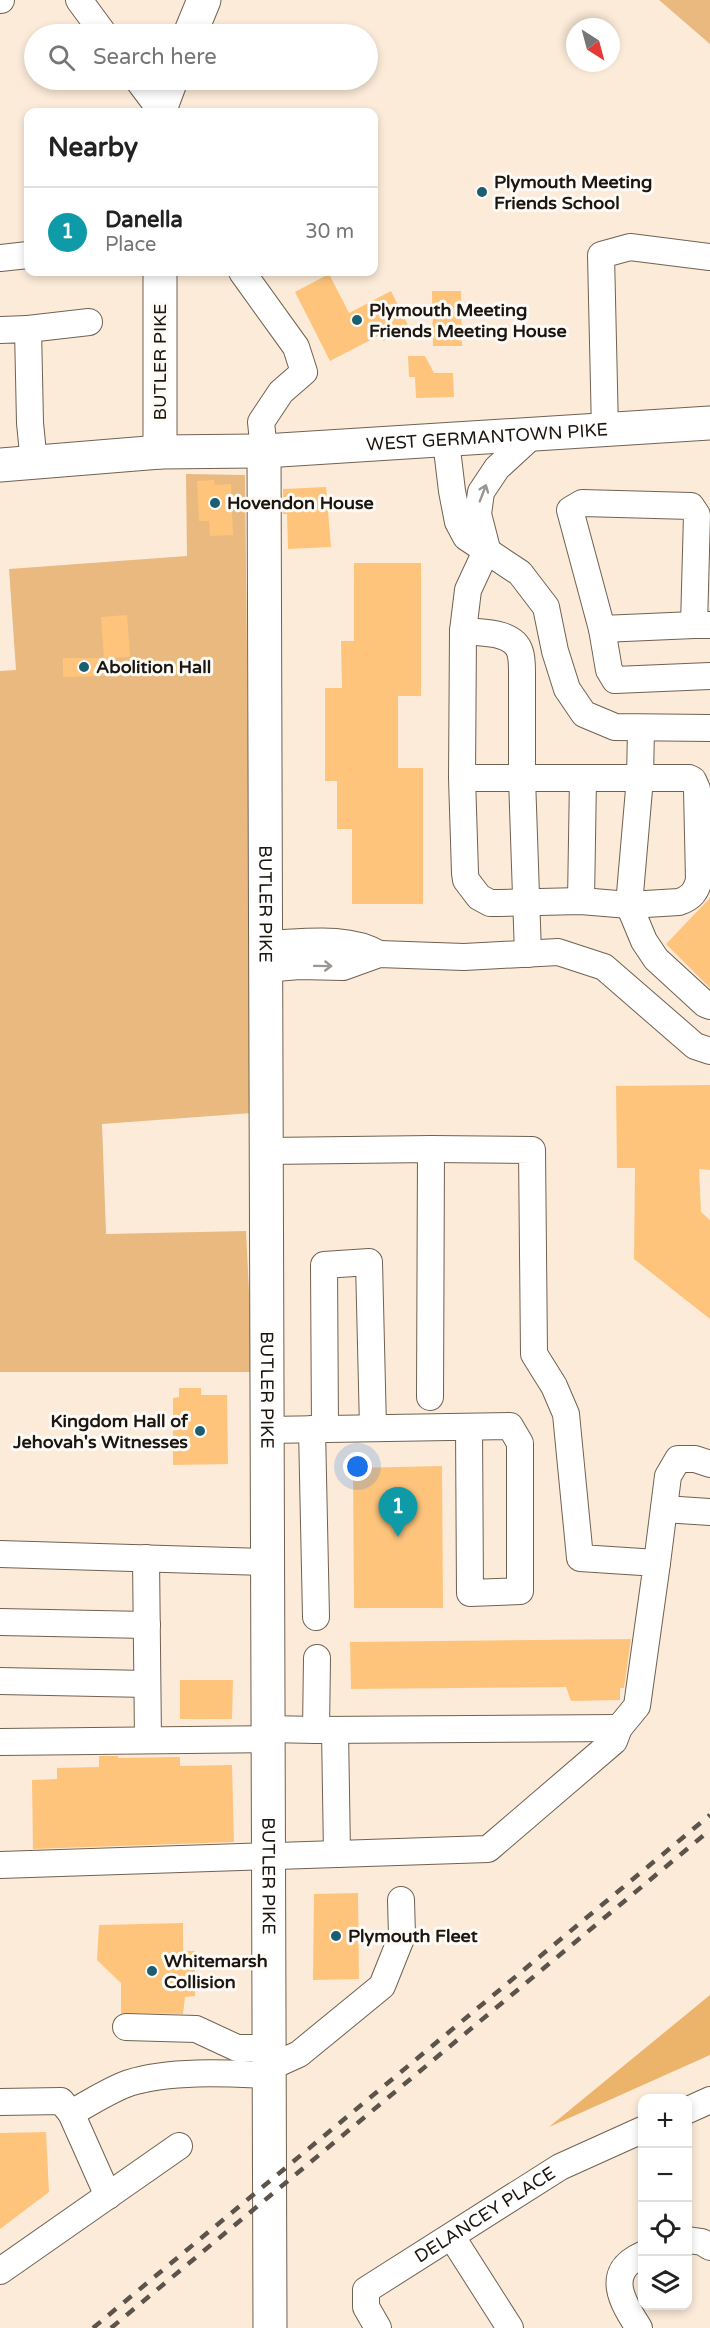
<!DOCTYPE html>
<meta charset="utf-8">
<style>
:root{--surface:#fff;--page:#f6f6f6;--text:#222;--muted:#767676;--line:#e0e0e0;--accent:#db2777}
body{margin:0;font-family:"Varela Round",sans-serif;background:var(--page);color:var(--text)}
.controls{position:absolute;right:18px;bottom:18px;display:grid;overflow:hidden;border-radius:12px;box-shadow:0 3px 9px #0003}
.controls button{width:54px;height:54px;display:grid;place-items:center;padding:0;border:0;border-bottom:2px solid var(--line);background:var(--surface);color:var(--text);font:30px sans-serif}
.compass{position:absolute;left:566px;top:18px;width:54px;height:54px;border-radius:50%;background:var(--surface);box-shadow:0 3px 9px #0003;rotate:144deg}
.you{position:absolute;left:358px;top:1467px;width:21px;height:21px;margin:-15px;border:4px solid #fff;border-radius:50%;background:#1a73e8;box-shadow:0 0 0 9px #1a73e833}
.badge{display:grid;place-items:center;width:39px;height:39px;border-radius:50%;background:var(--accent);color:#fff;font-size:20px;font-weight:700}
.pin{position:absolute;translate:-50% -50px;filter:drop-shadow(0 2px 3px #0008)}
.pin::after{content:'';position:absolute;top:32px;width:21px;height:18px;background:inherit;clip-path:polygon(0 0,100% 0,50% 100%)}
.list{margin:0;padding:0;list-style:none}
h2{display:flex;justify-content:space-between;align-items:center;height:78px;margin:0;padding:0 24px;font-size:26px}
h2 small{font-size:20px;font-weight:400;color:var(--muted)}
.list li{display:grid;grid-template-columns:39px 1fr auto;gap:18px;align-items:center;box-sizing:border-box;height:90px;padding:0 24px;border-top:2px solid var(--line)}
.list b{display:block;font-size:22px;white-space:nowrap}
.list p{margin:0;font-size:20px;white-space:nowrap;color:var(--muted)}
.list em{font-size:20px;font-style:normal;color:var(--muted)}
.icon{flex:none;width:33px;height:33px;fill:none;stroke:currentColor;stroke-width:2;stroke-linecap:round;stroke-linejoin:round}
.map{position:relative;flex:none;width:710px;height:2328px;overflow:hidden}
.search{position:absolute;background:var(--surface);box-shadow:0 3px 9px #0003;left:24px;top:24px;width:354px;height:66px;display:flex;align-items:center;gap:15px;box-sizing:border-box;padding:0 21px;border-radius:33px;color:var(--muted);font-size:22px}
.panel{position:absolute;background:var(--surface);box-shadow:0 3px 9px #0003;left:24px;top:108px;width:354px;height:168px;border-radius:12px}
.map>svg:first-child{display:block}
</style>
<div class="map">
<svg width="710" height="2328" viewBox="0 0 710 2328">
<rect width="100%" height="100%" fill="#fcebd9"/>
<path fill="#e9b97f" d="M659 0H710V44Z
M186 474 245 475 252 1113 102 1124 106 1234 246 1231 253 1372H0V671L16 670 9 569 187 556Z"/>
<path fill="#ecb36b" d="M710 1995V2055L549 2127Z"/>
<path fill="#fec47c" d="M329 274 349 313 391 291 409 327 383 341 380 335 330 361 295 292Z
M432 291H461L462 346H433Z
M408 356H425L434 373H453L454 397 416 398 415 377H409Z
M214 480 215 485 231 484 233 535 210 536 209 521H199L197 481Z
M326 487 331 547 288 549 287 514H283V489Z
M354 563H421V696H398V768H423V904H352V829H337V781H325V688H342L341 641H354Z
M127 615 130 657 104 658 101 617Z
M63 658H104V676L63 677Z
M710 898V988L666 944Z
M710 1085V1170L699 1169 701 1212 710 1220V1319L634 1259 635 1168H617L616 1086Z
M179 1388H201V1395H227L228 1464 173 1465V1398L179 1397Z
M442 1466 443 1608H354L353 1468Z
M631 1639 624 1688H620V1700L571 1701 566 1687 351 1689 350 1642Z
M180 1680H233L232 1719H180Z
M99 1756H118V1758L180 1757V1766L232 1765 234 1842 33 1849 32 1780 57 1779V1768L99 1767Z
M358 1893 359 1979 313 1980 314 1894Z
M183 1923V1951H195V1996L185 1997 183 2014 121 2013V1983L97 1960 99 1925Z
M46 2132 49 2192 0 2229V2133Z"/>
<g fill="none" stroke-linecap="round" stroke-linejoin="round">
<defs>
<g id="minor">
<path d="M0 0H1"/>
<path d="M79 0 104 34"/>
<path d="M138 80 159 108"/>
<path d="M0 258 28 255"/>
<path d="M242 272 296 347 304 372 281 392 261 422 264 451"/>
<path d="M28 329 89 322"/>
<path d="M0 330 28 329 30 423 34 463"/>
<path d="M605 430 601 255 630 247 710 257"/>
<path d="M446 441 452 491 458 522 466 537 520 573 546 607 555 651 567 689 584 714 615 727 710 728"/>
<path d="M710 625H694L697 515 691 506 582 503 570 510 602 629 609 670 615 680 710 676"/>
<path d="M602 629 694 625"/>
<path d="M463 631C481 633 514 631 520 652 522 658 522 666 522 672V778L528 954"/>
<path d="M641 729 640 778 629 905 644 941 656 959 705 1004 710 1006"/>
<path d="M462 778H689L693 780 697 789 699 880C696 892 691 898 679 902L629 905 581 901 499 903H490L479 897 466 880 465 873 462 778 463 631 468 590 487 549 478 514 481 492 497 468 533 435"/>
<path d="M581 901 583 778"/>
<path d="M265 944C302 943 347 935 379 954"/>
<path d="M265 969 299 966 343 967 379 954 464 957 558 952 604 967 695 1046 710 1051"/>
<path d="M266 1151 431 1149 430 1397"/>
<path d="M312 1429 316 1617"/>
<path d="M325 1429 324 1265 369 1262 373 1428"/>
<path d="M267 1430 510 1426 520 1443V1591L470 1593 469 1427"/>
<path d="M664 1509 710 1512"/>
<path d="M0 1554 267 1562"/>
<path d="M146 1558 148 1740"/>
<path d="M657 1563 668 1476 678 1459H695L710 1464"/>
<path d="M0 1622 147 1625"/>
<path d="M0 1681 147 1684"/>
<path d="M268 1729 316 1730 317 1658"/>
<path d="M316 1730 619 1728"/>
<path d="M335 1730 337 1854"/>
<path d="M0 1742 268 1739"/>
<path d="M0 1865 488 1849 614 1741 619 1728 637 1706 657 1563 580 1558 566 1414 554 1386 534 1354 532 1150 431 1149"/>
<path d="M126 2027 196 2029 237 2048H269"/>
<path d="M268 2068 299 2054 382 1986 402 1936 401 1900"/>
<path d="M0 2102 61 2101 71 2113C90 2103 109 2090 129 2083 169 2070 227 2073 269 2075"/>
<path d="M688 2110 710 2100"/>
<path d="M71 2113 108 2196"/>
<path d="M452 2237 510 2328"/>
<path d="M688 2240 702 2242 710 2247"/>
<path d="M0 2271 179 2146"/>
<path id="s1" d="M378 2328 366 2307V2290L560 2167 642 2130"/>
<path d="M639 2328C622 2302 604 2272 642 2255"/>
</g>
<g id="major">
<path d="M190 34 204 0"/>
<path d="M159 112 171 80"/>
<path d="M160 272V452"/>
<path id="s2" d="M264 451 270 2328"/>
<path id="s3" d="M0 465 160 452 264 451 710 423"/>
</g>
</defs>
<use href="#minor" stroke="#706252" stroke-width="28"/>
<use href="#major" stroke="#706252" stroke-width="35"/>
<use href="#minor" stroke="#fff" stroke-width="26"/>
<use href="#major" stroke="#fff" stroke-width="33"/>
<path stroke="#5c534a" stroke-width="4.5" stroke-dasharray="10 10" stroke-linecap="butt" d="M93 2328 710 1815
M111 2328 710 1830"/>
</g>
<defs><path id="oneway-shaft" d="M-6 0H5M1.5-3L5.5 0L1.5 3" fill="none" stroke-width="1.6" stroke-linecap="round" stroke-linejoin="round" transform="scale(1.5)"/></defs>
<g stroke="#999693">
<use href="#oneway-shaft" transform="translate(483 493) rotate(-69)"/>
<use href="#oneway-shaft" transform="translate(323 966) rotate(1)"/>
</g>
<g fill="#1b5e72" stroke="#fefbf7" stroke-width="2">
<circle cx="482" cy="192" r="6"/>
<circle cx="357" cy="320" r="6"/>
<circle cx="215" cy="503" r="6"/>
<circle cx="84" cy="667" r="6"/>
<circle cx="200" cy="1431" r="6"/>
<circle cx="336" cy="1936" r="6"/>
<circle cx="152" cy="1971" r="6"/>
</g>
<g text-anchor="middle" stroke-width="6" stroke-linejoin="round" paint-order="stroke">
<g font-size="18" font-weight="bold" fill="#1c1610" stroke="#fefbf7" text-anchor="start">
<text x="494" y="188">Plymouth Meeting<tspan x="494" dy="21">Friends School</tspan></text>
<text x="369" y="316">Plymouth Meeting<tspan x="369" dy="21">Friends Meeting House</tspan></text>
<text x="227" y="509">Hovendon House</text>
<text x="96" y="673">Abolition Hall</text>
<text x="188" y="1427" text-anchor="end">Kingdom Hall of<tspan x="188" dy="21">Jehovah's Witnesses</tspan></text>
<text x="348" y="1942">Plymouth Fleet</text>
<text x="164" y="1967">Whitemarsh<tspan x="164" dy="21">Collision</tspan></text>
</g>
<g font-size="18" fill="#1c1610" stroke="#fefbf7">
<text transform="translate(160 362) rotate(-90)" y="6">BUTLER PIKE</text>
<text dy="6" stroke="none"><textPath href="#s3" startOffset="488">WEST GERMANTOWN PIKE</textPath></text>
<text dy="6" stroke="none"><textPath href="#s2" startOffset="453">BUTLER PIKE</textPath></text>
<text dy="6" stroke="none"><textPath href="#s2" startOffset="939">BUTLER PIKE</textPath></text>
<text dy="6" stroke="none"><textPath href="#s2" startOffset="1425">BUTLER PIKE</textPath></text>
<text dy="6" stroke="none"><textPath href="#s1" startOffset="182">DELANCEY PLACE</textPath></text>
</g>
</g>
</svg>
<div class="controls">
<button>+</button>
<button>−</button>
<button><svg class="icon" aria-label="locate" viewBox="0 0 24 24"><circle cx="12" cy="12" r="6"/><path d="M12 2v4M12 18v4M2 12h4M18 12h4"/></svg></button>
<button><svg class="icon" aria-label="layers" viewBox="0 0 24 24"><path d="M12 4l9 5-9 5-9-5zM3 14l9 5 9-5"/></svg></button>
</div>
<svg class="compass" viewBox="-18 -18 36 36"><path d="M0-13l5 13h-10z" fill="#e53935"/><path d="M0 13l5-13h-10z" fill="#767676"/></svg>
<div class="you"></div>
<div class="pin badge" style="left:398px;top:1537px;background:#0f9aa8">1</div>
<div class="search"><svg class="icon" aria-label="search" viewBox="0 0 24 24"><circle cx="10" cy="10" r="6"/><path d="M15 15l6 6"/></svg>Search here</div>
<section class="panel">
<h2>Nearby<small></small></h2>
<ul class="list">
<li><span class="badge" style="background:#0f9aa8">1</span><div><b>Danella</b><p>Place</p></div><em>30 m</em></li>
</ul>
</section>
</div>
